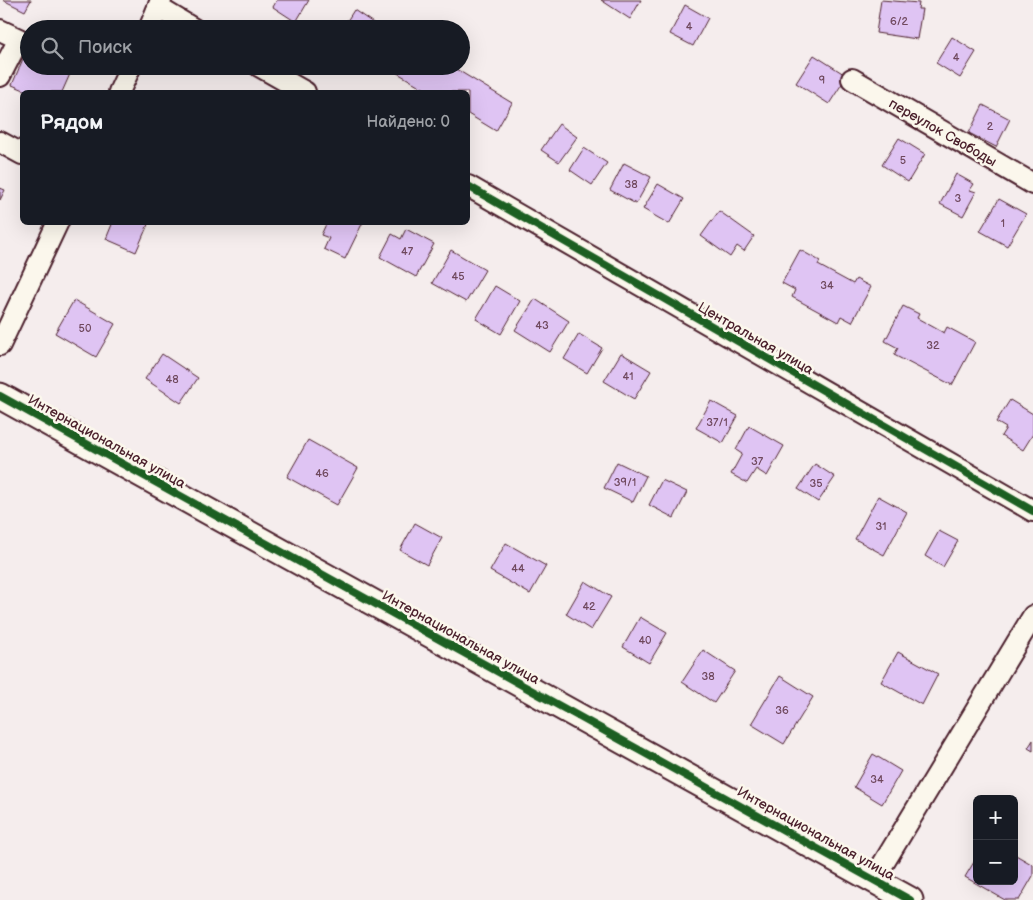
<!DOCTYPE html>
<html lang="ru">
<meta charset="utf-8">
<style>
:root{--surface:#171b24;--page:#20242c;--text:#f1f3f6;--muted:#9ea1a6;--line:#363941}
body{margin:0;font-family:"Balsamiq Sans",sans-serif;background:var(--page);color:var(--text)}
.controls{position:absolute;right:15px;bottom:15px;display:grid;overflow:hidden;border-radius:8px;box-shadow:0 5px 20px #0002}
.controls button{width:45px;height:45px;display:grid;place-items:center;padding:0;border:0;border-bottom:1px solid var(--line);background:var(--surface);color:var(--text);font:25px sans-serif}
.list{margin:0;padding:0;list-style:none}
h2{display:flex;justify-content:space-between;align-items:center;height:65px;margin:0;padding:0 20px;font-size:21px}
h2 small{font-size:16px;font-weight:400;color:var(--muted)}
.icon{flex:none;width:28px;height:28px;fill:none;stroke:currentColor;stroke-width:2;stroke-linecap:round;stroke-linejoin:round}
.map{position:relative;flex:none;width:1033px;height:900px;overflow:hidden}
.search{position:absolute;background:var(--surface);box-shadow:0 5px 20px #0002;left:20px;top:20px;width:450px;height:55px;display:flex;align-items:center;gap:12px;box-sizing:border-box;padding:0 18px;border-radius:28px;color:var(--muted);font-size:19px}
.panel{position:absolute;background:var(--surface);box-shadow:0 5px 20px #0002;left:20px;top:90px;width:450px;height:135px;border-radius:8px}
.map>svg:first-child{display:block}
</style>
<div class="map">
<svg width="1033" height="900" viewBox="0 0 1033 900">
<rect width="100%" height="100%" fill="#f5eded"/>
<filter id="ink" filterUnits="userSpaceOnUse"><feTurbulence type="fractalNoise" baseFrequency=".02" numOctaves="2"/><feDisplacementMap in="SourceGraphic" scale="10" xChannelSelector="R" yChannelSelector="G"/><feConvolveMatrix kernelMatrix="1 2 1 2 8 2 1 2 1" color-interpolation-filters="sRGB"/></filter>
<g filter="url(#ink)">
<path fill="#dfc4f3" stroke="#4a1f2b" d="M3 0H31L25 11Z
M277 0H309L296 22 273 7Z
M601 0H641L630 19Z
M881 0 919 3 918 9H922L917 39 876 33Z
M685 5 708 18 693 46 670 34Z
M354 10 382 29H342Z
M952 37 976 52 960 78 936 63Z
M25 54 29 56V66H52L70 74 62 92H29L12 85Z
M814 55 847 76 829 104 796 83Z
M397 66H451L512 103 496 131 468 114V92H430L394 71Z
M983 105 1010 119 996 147 969 133Z
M559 124 577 137 559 162 541 150Z
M899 138 925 154 908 182 882 165Z
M584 148 607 163 592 185 570 170Z
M624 163 651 177 636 204 610 190Z
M956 174 974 184 970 190 976 192 963 216 940 204Z
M658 184 684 199 669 224 643 209Z
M0 188 5 190 0 200Z
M999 199 1026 214 1007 246 980 231Z
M719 211 754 236 744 251 737 246 730 257 701 236Z
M113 222H149L136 252 106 239Z
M327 222H363L345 259 324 249 329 238 321 235Z
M406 229 434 244 416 277 380 257 392 234 401 239Z
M451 250 485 270 466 302 432 283Z
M800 250 820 261 818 265 853 284 856 279 871 287 852 322 841 316 838 322 792 297 795 290 782 283Z
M495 286 520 301 501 334 476 319Z
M535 299 569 321 550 352 515 330Z
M74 300 115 324 96 357 55 333Z
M903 306 919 314 917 318 944 333 947 327 975 342 952 385 894 355 898 348 885 341Z
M579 334 602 348 587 373 564 359Z
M621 353 651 371 634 399 604 381Z
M162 354 198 378 181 403 145 379Z
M1010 400 1033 414V434L1023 450 1001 436 1006 428 996 422Z
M711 401 738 416 723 443 696 428Z
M749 426 784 446 767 476 756 469 747 483 731 474 742 454 736 450Z
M308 440 358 468 337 505 287 477Z
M617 462 646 476 633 502 604 488Z
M815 464 835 477 818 502 798 489Z
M662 480 687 492 674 518 649 505Z
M878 496 907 512 884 555 855 539Z
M415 523 442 538 427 565 400 550Z
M939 531 958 541 943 567 925 556Z
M506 543 546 566 530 594 490 571Z
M585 581 611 597 591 630 566 614Z
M640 617 667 633 649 663 623 647Z
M703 650 735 671 714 703 682 682Z
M898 652 938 674 922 705 881 682Z
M780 676 813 697 784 744 751 724Z
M1033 740V751L1028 748Z
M873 754 901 771 882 804 854 787Z
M1014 854 1033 865V876L1019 900H1005L965 877 977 857V881H1014Z"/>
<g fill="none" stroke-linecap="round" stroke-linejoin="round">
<defs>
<path id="minor" d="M159 8 194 29
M149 29 161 0
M0 30 19 39 0 76
M259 66 305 92
M852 79 1033 184
M119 92 131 66
M0 142 22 154
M468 186 1033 511
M0 345 58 222
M874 879 1033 616"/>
<path id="tertiary" d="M0 396 910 900"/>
</defs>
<use href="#minor" stroke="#4a1f2b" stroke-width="24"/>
<use href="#tertiary" stroke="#4a1f2b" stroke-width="29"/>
<use href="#minor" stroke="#fbf7ec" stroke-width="20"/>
<use href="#tertiary" stroke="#fbf7ec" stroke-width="25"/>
<defs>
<path id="cycleway" d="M468 186 1033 511
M0 396 910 900"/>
</defs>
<use href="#cycleway" stroke="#fbf7ec" stroke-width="11"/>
<use href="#cycleway" stroke="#1b5e20" stroke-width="8"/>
</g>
</g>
<g text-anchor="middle" stroke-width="5" stroke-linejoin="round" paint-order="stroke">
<g font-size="11" fill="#6f485d">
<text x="899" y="25">6/2</text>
<text x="689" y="30">4</text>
<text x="956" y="61">4</text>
<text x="822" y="84">9</text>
<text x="990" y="130">2</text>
<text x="903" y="164">5</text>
<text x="631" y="188">38</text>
<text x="958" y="202">3</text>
<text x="1003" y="227">1</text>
<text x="407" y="255">47</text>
<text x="458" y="280">45</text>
<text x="827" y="289">34</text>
<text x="542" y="329">43</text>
<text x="85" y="332">50</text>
<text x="933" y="349">32</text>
<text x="628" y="380">41</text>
<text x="172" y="383">48</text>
<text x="717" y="426">37/1</text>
<text x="757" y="465">37</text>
<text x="322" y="477">46</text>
<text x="625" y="486">39/1</text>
<text x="816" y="487">35</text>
<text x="881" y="530">31</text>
<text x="518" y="572">44</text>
<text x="589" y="610">42</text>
<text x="645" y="644">40</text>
<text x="708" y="680">38</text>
<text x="782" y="714">36</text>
<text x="877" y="783">34</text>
</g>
<g font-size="14" fill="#4a1f2b" stroke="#fbf7ec">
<text transform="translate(943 132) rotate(30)" y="5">переулок Свободы</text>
<text transform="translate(756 338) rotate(30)" y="5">Центральная улица</text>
<text transform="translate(107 441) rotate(29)" y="5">Интернациональная улица</text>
<text transform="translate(461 637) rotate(29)" y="5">Интернациональная улица</text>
<text transform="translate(816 833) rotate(29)" y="5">Интернациональная улица</text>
</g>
</g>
</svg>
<div class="controls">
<button>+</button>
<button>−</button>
</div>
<div class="search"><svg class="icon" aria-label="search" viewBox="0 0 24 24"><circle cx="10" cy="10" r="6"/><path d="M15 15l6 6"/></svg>Поиск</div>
<section class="panel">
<h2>Рядом<small>Найдено: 0</small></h2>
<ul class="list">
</ul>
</section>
</div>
